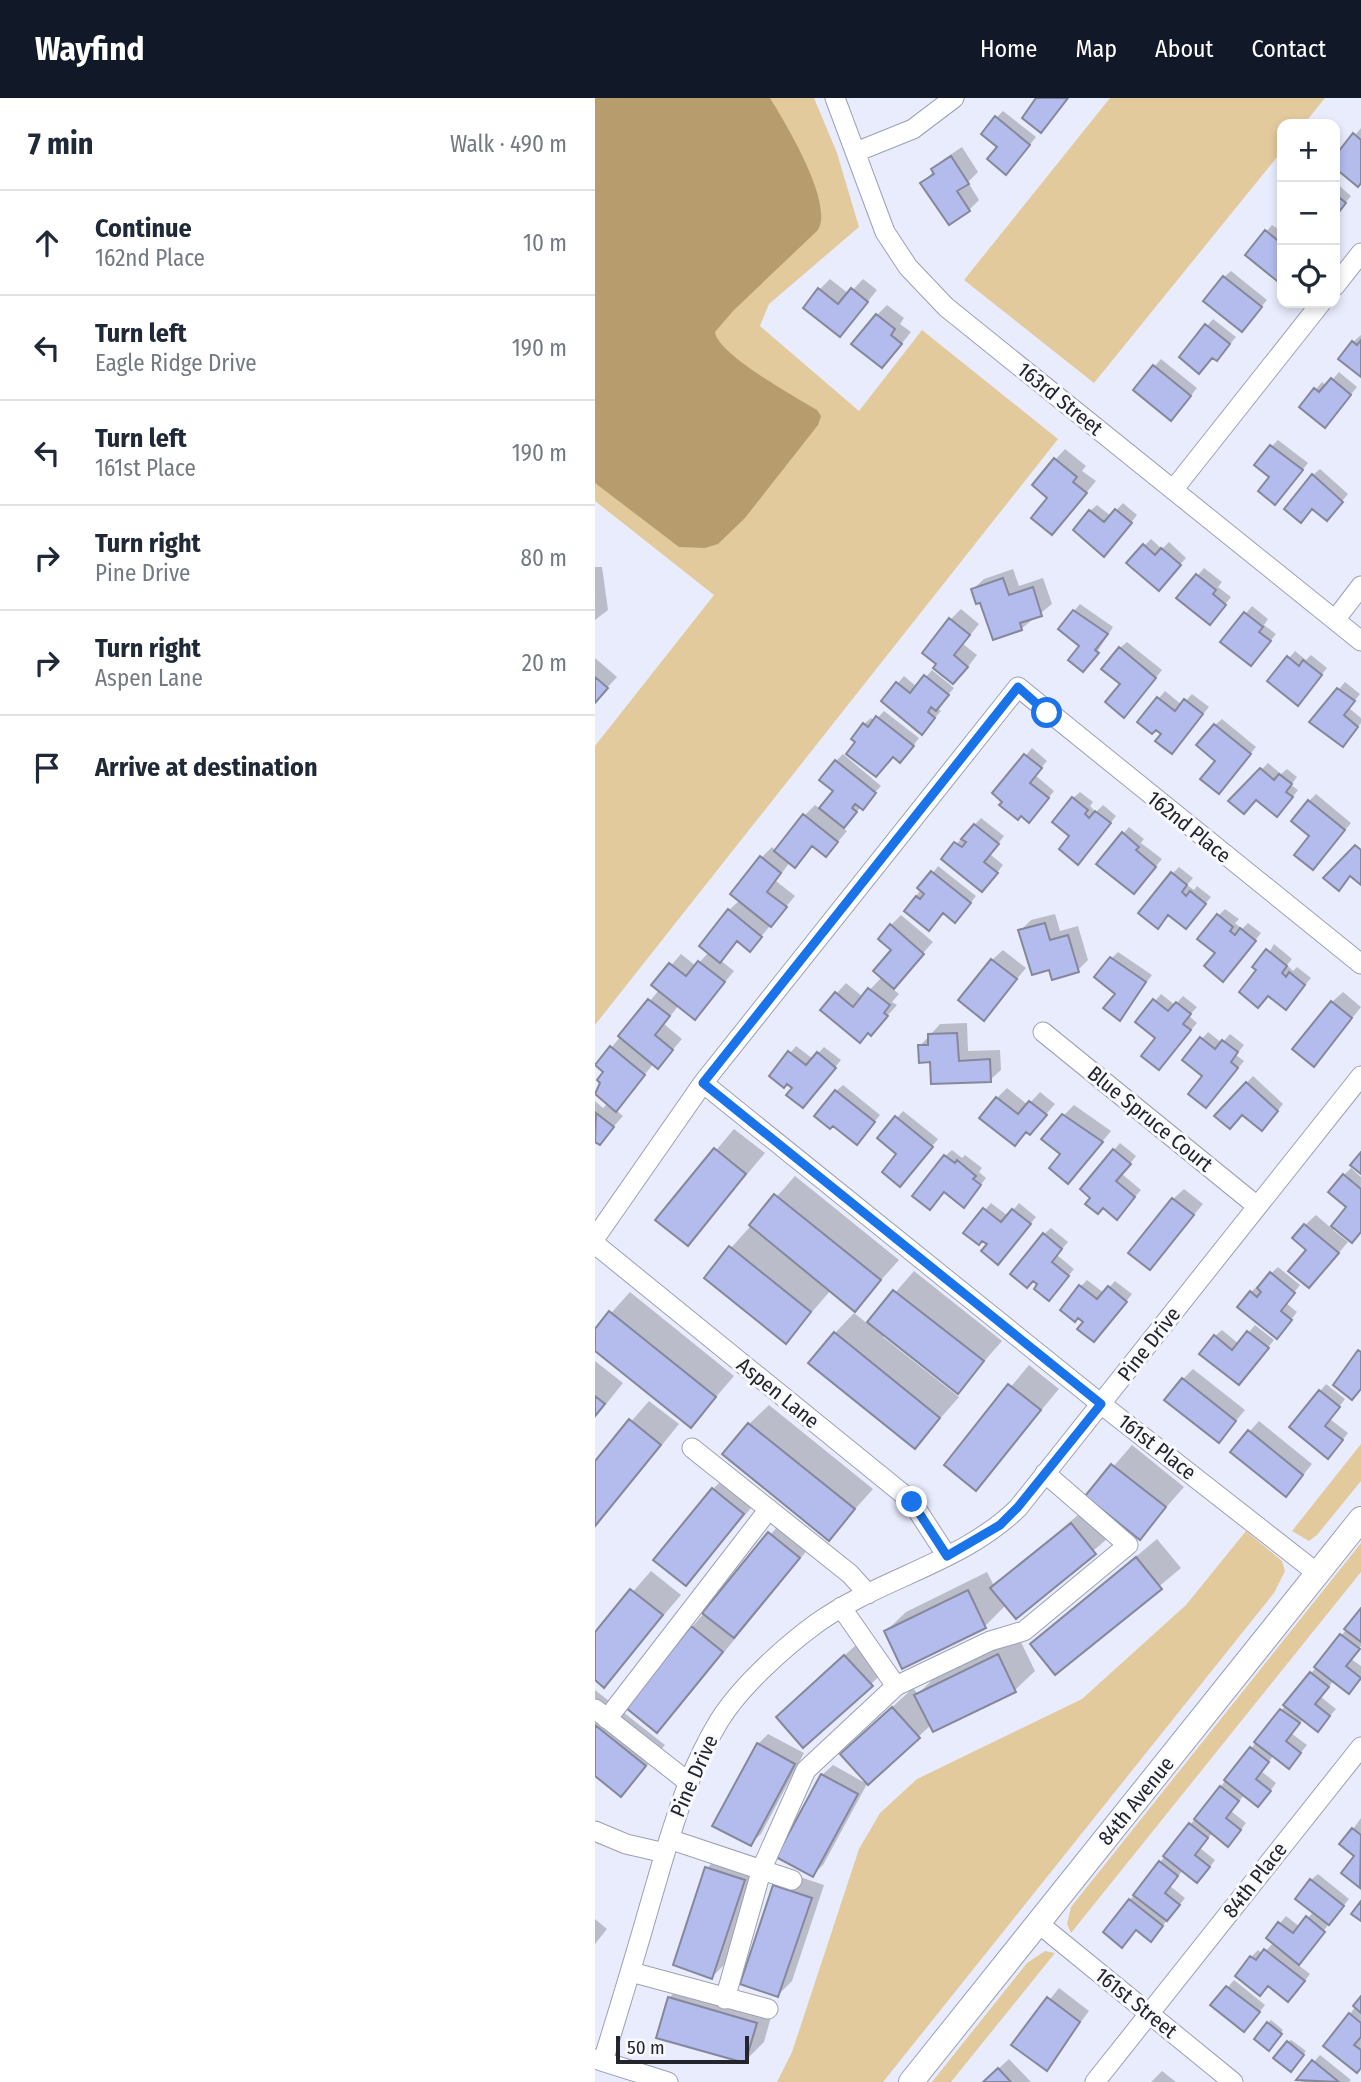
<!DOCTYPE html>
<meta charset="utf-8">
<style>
:root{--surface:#fff;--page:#f2f2f3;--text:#1f2937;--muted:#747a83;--line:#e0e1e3;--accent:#111827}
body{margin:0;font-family:"Fira Sans Condensed",sans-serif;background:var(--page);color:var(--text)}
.controls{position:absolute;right:21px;top:21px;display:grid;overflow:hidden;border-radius:14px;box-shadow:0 4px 10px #0003}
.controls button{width:63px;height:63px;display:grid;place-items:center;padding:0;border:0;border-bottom:2px solid var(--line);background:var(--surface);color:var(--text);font:35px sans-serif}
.scale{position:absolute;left:21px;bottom:18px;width:133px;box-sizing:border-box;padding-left:7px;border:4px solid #23242c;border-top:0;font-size:19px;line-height:24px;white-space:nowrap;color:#23242c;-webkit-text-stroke:5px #f9faff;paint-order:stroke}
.stop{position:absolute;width:21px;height:21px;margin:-16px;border:5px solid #1a73e8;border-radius:50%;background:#fff}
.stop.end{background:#1a73e8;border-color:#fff;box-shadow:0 2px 7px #0008}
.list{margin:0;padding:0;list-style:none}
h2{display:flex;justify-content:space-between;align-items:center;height:91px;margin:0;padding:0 28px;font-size:30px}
h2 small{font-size:23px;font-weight:400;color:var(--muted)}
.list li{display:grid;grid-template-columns:46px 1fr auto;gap:21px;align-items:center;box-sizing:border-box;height:105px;padding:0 28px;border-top:2px solid var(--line)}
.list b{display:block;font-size:26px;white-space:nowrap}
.list p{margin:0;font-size:23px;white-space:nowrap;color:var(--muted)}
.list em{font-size:23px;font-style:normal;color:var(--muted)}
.icon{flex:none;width:38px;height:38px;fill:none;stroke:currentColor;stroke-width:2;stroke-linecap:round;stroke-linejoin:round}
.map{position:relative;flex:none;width:766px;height:1984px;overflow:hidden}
header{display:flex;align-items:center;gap:42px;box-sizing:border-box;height:98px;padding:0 35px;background:var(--accent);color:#fff}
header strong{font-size:33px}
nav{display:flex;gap:38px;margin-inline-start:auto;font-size:24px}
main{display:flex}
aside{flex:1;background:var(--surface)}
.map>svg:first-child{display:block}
</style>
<header>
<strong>Wayfind</strong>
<nav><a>Home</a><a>Map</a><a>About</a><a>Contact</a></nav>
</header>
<main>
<aside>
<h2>7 min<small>Walk · 490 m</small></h2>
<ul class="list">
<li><svg class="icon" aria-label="ahead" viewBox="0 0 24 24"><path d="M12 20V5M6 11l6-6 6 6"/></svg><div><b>Continue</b><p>162nd Place</p></div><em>10 m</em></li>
<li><svg class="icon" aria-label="left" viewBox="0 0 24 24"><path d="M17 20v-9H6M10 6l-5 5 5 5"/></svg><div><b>Turn left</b><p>Eagle Ridge Drive</p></div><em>190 m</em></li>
<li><svg class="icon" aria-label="left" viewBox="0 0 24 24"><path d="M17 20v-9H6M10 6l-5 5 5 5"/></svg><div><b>Turn left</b><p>161st Place</p></div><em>190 m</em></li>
<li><svg class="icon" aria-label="right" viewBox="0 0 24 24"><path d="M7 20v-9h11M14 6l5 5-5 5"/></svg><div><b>Turn right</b><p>Pine Drive</p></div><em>80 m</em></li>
<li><svg class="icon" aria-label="right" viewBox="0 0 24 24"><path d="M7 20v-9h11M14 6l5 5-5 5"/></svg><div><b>Turn right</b><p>Aspen Lane</p></div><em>20 m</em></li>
<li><svg class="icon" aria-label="arrive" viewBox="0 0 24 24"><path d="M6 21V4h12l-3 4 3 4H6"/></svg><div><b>Arrive at destination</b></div></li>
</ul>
</aside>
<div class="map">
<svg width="766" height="1984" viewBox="0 0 766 1984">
<rect width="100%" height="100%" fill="#e9ecfd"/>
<path fill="#e3ca9d" d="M0 0H219L242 55 264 129 174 206 165 228 264 313 327 232 463 341 0 927V648L119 497 0 403Z
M515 0H730L709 26H687V53L499 285 369 182Z
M766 1346V1383L722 1437 714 1443 697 1433Z
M651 1433 687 1463 690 1473 679 1495 288 1984H182L197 1954 264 1751 285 1715 322 1681 487 1601 591 1507Z
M766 1445V1474L476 1835 472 1826 476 1809Z
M450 1853 460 1855 356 1984H337L432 1865Z"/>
<path fill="#b79d6e" d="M0 0H175C191 26 239 105 223 132L138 213 120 234C122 256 202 300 222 312L226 318 223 327 150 420 123 446 110 450 84 449 0 385Z"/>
<path fill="#0003" d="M408 13 441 39 418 68 405 49 402 19Z
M766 30V83L763 87 740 68V61Z
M367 49 383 74 373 84 384 102 374 112 328 85 349 61Z
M740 84 756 98 740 117Z
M677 127 687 134V185L652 156Z
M636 173 672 202 653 225 629 179Z
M235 181 254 196 268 181 282 192 255 226 225 191Z
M292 207 309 220 305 226 316 234 297 258 282 217Z
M618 221 641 239 628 254 618 258 586 259Z
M766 237V277L758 244Z
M566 261 602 290 583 314 540 291Z
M744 274 762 289 736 321 706 309 727 284 732 288Z
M683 342 713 365 687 398 676 379V349Z
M470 351 491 368 487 373 501 383 467 424 455 399 460 362Z
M725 371 753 396 738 414 718 377Z
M528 405 542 417 516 450 495 413 502 407 516 418Z
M556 441 567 451 574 444 591 460 570 484 549 448Z
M0 469H7L13 512 0 522Z
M609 470 627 484 623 489 636 499 621 518 584 500Z
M418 471 424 488 448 480 457 506 426 531 387 503 378 491 389 481Z
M485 506 518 529 495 565 479 513Z
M657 508 673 521 669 527 681 536 662 560 628 544Z
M366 511 384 526 368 546 382 557 369 574 344 566 356 521Z
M532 544 567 572 535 611 528 586 525 550Z
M700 553 711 562 716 557 732 570 709 599 675 583Z
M0 560 22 579 0 603Z
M337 572 359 590 342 610 346 613 333 628 288 603 309 578 322 589Z
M750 584 765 596 754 610 766 620V625L754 640 717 624Z
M570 593 587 607 597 596 614 609 583 647 568 636 544 624Z
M289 613 324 640 312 656 299 657 263 644 269 626 276 620 280 623Z
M627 621 661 649 630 687 622 662 620 627Z
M437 650 452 663 440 677 459 693 441 716 410 703 400 695Z
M248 656 286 688 247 729 252 733 241 746 218 747 200 767 195 764 181 783 200 798 155 852 143 842 125 862 139 873 100 920 84 907 69 926 87 941 63 969 59 965 21 1012 28 1018 4 1045 0 1041V1003L8 1010 13 1005 0 994 11 974 16 950 64 892 59 887 86 856 101 868 114 854 134 812 145 802 167 759 177 749 181 753 209 718 220 707 225 711 240 692 241 663Z
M673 665 686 676 692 671 702 679 696 687 703 692 689 710 661 700 636 703Z
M485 694 498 704 495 708 501 714 508 707 521 718 489 758 477 737 478 700Z
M721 696 756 725 724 763 717 738 714 703Z
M386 720 409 738 395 756 408 767 394 785 348 760Z
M534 729 549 741 546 745 567 761 546 787 528 736Z
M343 768 381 798 367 816 311 812Z
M584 769 598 780 592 787 599 792 602 788 616 799 597 822 577 776Z
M630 811 644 821 640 825 647 831 653 825 666 835 635 875 622 855 624 817Z
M460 816 465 833 483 828 493 862 483 872 455 870 425 833 436 822Z
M306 817 338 844 297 890 304 896 297 904 302 907 276 936 241 896 251 885 268 899 287 879 299 852 296 827Z
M679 846 697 861 692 867 698 873 702 869 716 880 697 903 664 872Z
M408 852 431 870 389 920 397 862Z
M523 854 557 877 525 921 516 861Z
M748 894 766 909 729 956 737 904Z
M566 896 580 907 588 898 602 909 594 918 602 925 570 963 563 939 543 923Z
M372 925 373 953 405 952 406 972 395 982 336 962 325 948 345 926Z
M613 934 627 945 635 936 649 947 641 957 649 963 617 1002 610 978 590 961Z
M201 948 218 961 229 949 246 962 215 1001 176 978Z
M658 978 688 1006 674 1024 647 1015 621 1018Z
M248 987 285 1017 268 1038 241 993Z
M412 990 433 1007 445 994 460 1006 435 1035 402 1000Z
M479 1007 516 1033 483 1073 467 1056 468 1018Z
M308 1013 343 1041 312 1080 304 1055 285 1040Z
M139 1031 170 1055 93 1146 63 1121Z
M525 1045 541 1058 527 1076 546 1092 522 1119 519 1052Z
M357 1052 367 1060 370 1057 387 1070 384 1074 391 1080 375 1101 350 1058Z
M756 1070 766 1079V1133L740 1129 738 1132 753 1144 724 1178 713 1152 710 1127 721 1117 736 1130 753 1109 749 1077Z
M200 1078 304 1162 260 1211 236 1192 191 1244 136 1150Z
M589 1091 608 1106 555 1170 578 1101Z
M396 1105 413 1118 424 1105 441 1119 409 1158 371 1134Z
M456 1130 473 1144 462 1157 479 1171 460 1194 445 1186 449 1136Z
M683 1169 705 1187 691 1205 702 1214 688 1232 656 1194Z
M319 1173 407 1243 363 1293 290 1236 288 1239 364 1299 320 1349 240 1235 259 1215 273 1226Z
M492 1182 509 1195 520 1183 537 1196 506 1235 491 1223 486 1188Z
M35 1194 139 1278 96 1328 0 1251V1233Z
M660 1227 679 1242 650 1278 620 1238 627 1232 644 1246Z
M0 1263 28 1285 0 1320Z
M434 1267 464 1291 381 1390 351 1367Z
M598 1271 650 1312 624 1343 588 1281Z
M731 1286 750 1301 735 1321 753 1335 740 1352 696 1329Z
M54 1303 84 1326 0 1430V1365Z
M174 1307 278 1391 234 1440 154 1326Z
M664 1323 717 1366 701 1386 654 1334Z
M537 1347 589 1389 545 1439 493 1398Z
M137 1372 168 1396 91 1486 118 1391Z
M496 1406 519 1435 421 1519 411 1507 390 1528 291 1533 311 1514 392 1474 399 1488Z
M194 1415 223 1439 81 1613 62 1633 97 1529Z
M562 1441 586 1470 461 1575 437 1546Z
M56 1473 86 1497 9 1587 0 1580V1537Z
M766 1513V1548L756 1561 766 1568V1580L760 1587 739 1582 726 1599 741 1611 729 1625 708 1621 696 1635 712 1647 700 1662 679 1657 666 1673 681 1685 670 1700 650 1696 636 1713 651 1725 640 1740 618 1734 605 1750 620 1762 609 1777 588 1772 575 1788 590 1800 562 1835 535 1802Z
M423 1538 440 1573 420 1592 339 1632 336 1627 273 1685 267 1637 318 1590 323 1596 341 1578Z
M270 1539 296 1567 276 1586 202 1600Z
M0 1592 70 1647 26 1697 0 1675Z
M173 1636 209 1655 166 1736 155 1746 163 1646Z
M238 1667 272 1686 228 1767 217 1777 227 1677Z
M766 1720V1787L765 1788 758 1731Z
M125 1757 162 1769 131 1865 117 1879 112 1770Z
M193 1775 229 1787 197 1883 183 1897 179 1788Z
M723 1776 754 1801 702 1866 715 1876 700 1896 656 1859 663 1852 668 1856 679 1844 673 1839 691 1818 705 1829 719 1813 716 1782Z
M0 1821 12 1831 0 1846Z
M94 1880 180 1905 169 1944 150 1963 74 1900Z
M639 1882 670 1907 656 1925 618 1907Z
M464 1890 494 1913 451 1971 419 1947Z
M766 1901V1969L762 1973 755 1916Z
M676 1922 688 1932 676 1948 673 1925Z
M696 1942 711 1953 698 1969 693 1944Z
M725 1957 756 1982 754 1984H707L704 1981Z
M414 1961 436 1984H389Z
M567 1973 581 1984H556Z"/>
<path fill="#b3bcec" stroke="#85889b" stroke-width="2" d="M441 0H473L446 35 427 20Z
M400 18 435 47 411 77 392 61 402 49 386 36Z
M758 35 766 42V85L763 89 740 70V58Z
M356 58 374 86 362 93 375 113 354 127 325 85 339 76 336 71Z
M740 96 751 105 740 119Z
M670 132 687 146V187L650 157Z
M628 178 667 209 647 234 608 203Z
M223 190 243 206 256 190 273 204 245 239 208 210Z
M281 216 300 231 296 237 307 246 287 270 256 246Z
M610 226 635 246 622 263 617 260 604 276 584 259Z
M766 242V279L743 261 757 243 762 247Z
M558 267 596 298 576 323 538 292Z
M736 280 756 297 730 330 704 309 719 290 724 294Z
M675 347 708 372 680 407 663 393 674 379 659 367Z
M459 360 482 379 478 384 492 395 457 437 436 420 452 400 437 387Z
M717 376 748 404 732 423 717 411 706 425 689 411Z
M520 411 537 425 509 459 478 432 494 412 509 424Z
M548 446 560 457 566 450 586 467 564 493 531 465Z
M601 476 621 492 618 496 631 507 615 527 581 500Z
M408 480 414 497 438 489 447 518 425 525 427 532 398 542 385 505 381 506 376 491Z
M478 512 513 536 500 552 504 555 488 574 473 562 484 548 463 531Z
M649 514 668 529 664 534 676 543 656 568 625 544Z
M354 520 375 537 359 557 373 569 358 586 338 570 341 566 327 555Z
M524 549 561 580 529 620 510 604 525 586 506 571Z
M692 558 704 568 708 562 727 577 703 608 672 583Z
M329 577 354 597 341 613 336 609 333 614 340 620 327 637 286 603 301 584 315 595Z
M0 579 13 590 0 605Z
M742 590 760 603 749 617 763 629 748 649 714 624Z
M562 599 580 613 589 601 608 616 577 656 560 643 566 636 561 632 557 636 542 624Z
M281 618 319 648 305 665 298 659 281 679 251 656 260 644 256 641 268 625 273 629Z
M619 626 656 656 624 696 605 681 620 663 601 647Z
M429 656 447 670 435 685 454 700 434 725 426 718 423 722 404 707 407 704 397 695Z
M240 662 281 695 268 712 260 706 257 710 262 714 249 730 224 710 238 693 224 682Z
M665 670 679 682 684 676 697 686 691 694 698 699 682 719 661 702 649 716 633 703Z
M477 699 493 712 490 716 494 720 500 713 516 725 483 767 464 751 474 738 457 724Z
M713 702 750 732 718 772 699 757 714 738 696 723Z
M208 716 243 744 231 759 217 748 200 770 179 753Z
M379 726 404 746 389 764 403 775 387 794 346 761 359 744 367 749 371 744 366 741Z
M527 734 544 749 541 752 561 769 539 796 501 766Z
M760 747 766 752V787L755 778 744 793 728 780Z
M165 758 186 775 172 794 192 809 176 829 135 796Z
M336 773 376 805 360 825 348 815 334 833 309 813 321 798 325 801 329 796 322 790Z
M576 774 592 787 587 794 591 798 595 793 611 806 591 831 573 817 563 831 543 815Z
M133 811 167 839 155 854 142 843 125 865 104 848Z
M622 816 638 829 635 833 640 837 645 830 661 843 628 884 609 868 620 855 602 841Z
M450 825 455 842 473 837 484 874 457 882 454 872 437 877 423 832Z
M295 826 329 856 299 891 278 873 296 852 283 841Z
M671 851 692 868 687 875 691 879 694 874 710 887 691 912 673 898 663 910 644 894 661 872 657 869Z
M515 859 551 884 525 923 508 910 520 896 499 879Z
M396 861 422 881 389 923 363 902Z
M103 863 130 884 100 922 56 887 74 865 91 878Z
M273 890 295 907 289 915 293 918 276 938 273 935 265 945 225 912 240 894 258 909Z
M53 901 75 918 60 937 78 952 63 971 23 938Z
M558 901 573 913 581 904 596 916 588 926 596 932 564 972 546 958 560 940 540 924Z
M736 903 757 920 719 969 697 951Z
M362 935 364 963 395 961 396 984 336 986 335 964 324 965 323 947H333V936Z
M605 939 620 951 627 942 643 954 636 964 643 970 611 1010 593 996 607 978 587 962Z
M15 948 50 977 21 1014 0 996 5 985 2 982 8 974 0 967Z
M193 953 211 967 222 954 241 970 208 1010 191 997 197 990 192 986 189 990 174 978Z
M651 984 683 1013 667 1033 647 1017 635 1031 619 1018Z
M240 992 280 1024 262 1047 238 1028 235 1031 219 1018Z
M401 999 423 1016 434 1003 452 1017 435 1037 431 1034 420 1048 384 1020Z
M1 1015 19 1029 5 1047 0 1044Z
M467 1016 508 1044 473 1086 454 1070 465 1056 446 1041Z
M300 1018 338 1049 305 1089 287 1074 301 1056 282 1040Z
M119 1050 151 1076 93 1148 60 1122Z
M518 1051 536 1066 521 1083 540 1099 522 1122 508 1110 503 1116 490 1106 495 1100 485 1091Z
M766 1054V1076L755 1067Z
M349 1057 360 1065 362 1062 381 1078 378 1081 386 1087 369 1110 349 1094 335 1112 317 1098Z
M748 1076 766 1091V1134L757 1145 736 1128 751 1109 733 1094Z
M179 1096 286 1182 260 1214 154 1127Z
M577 1100 599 1117 555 1172 533 1155Z
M388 1110 406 1124 417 1111 436 1126 403 1167 386 1153 392 1146 387 1143 384 1147 368 1135Z
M709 1126 744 1155 714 1190 693 1173 711 1152 697 1140Z
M448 1135 467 1151 457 1164 474 1178 454 1203 439 1191 442 1186 438 1183 432 1190 415 1176Z
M134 1148 216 1214 191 1246 109 1180Z
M675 1174 700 1195 686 1213 697 1222 682 1241 642 1209 655 1193 662 1199 666 1194 662 1190Z
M484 1187 502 1201 513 1188 532 1204 499 1244 482 1231 488 1224 483 1220 480 1224 465 1212Z
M298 1192 389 1263 363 1296 272 1224Z
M14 1213 121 1299 96 1330 0 1253V1231Z
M652 1233 674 1250 644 1287 604 1256 619 1237 637 1252Z
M239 1234 345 1320 320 1351 213 1265Z
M763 1252 766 1254V1291L757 1302 738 1287Z
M587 1280 641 1323 624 1345 569 1302Z
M413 1286 446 1312 381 1393 349 1367Z
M724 1292 745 1309 730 1328 748 1342 733 1361 694 1329Z
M0 1298 10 1306 0 1318Z
M34 1321 66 1347 0 1428V1363Z
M153 1325 260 1411 234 1443 127 1356Z
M653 1332 708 1377 691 1399 635 1354Z
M516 1366 571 1409 545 1442 490 1398Z
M117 1390 149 1416 91 1488 58 1462Z
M476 1425 501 1456 421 1521 395 1490Z
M173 1434 205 1460 139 1540 107 1515Z
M541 1459 567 1491 460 1577 435 1546Z
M35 1491 68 1517 9 1590 0 1582V1534Z
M373 1492 391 1530 307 1571 289 1533Z
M766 1510V1544L749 1531Z
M96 1528 128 1554 62 1635 30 1609Z
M745 1536 765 1551 751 1568 766 1580 754 1596 719 1569Z
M403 1556 421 1594 338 1634 319 1597Z
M249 1557 278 1588 208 1650 181 1619Z
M715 1574 734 1589 720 1606 735 1618 723 1634 688 1607Z
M297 1609 325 1640 273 1687 245 1656Z
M685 1611 705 1625 691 1643 706 1655 694 1671 659 1644Z
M0 1627 51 1668 26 1699 0 1678Z
M162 1645 200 1666 156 1748 117 1728Z
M655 1649 674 1664 661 1681 676 1693 663 1709 629 1682Z
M226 1676 263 1696 218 1779 181 1759Z
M625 1688 644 1703 631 1720 646 1732 633 1749 599 1721Z
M594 1725 613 1740 600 1757 615 1769 602 1785 568 1758Z
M757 1730 766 1737 765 1790 746 1775 759 1758 744 1746Z
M564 1763 583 1778 570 1795 585 1807 572 1823 538 1797Z
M110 1769 150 1782 117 1881 78 1867Z
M715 1781 749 1808 734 1827 700 1801Z
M178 1787 217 1800 183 1899 145 1886Z
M534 1801 568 1828 556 1844 541 1832 527 1850 508 1834Z
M766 1803V1823L756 1816Z
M711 1818 730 1834 704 1867 671 1840 683 1824 698 1835Z
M669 1851 710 1883 693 1904 673 1888 665 1898 640 1878 655 1858 661 1862Z
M631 1888 665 1914 649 1934 615 1907Z
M766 1898V1915L758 1908Z
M73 1899 162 1925 150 1965 61 1940Z
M452 1899 485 1924 452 1973 416 1947Z
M754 1915 766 1925V1939L759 1947 766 1952V1970L762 1975 728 1948Z
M672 1924 687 1936 674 1953 659 1941Z
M692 1943 709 1957 696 1974 678 1960Z
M717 1962 744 1984 701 1982Z
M403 1970 416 1984H388Z"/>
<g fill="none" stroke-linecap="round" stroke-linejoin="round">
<defs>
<path id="minor" d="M240 0 290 134 313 169 351 209 766 543
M261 54 318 31 359 0
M740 188 766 155
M578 392 726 205
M740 522 766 488
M448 934 662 1108
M108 985 506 1306 722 1475
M0 1140 108 985 423 589 766 866
M0 1146 308 1396 317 1404 352 1458
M97 1350 255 1476 273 1496
M246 1509 301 1588
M0 1611 93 1684
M12 1621 174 1411
M0 1733 31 1746 70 1755
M74 1741 197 1782
M443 1825 638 1984
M36 1874 173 1911
M130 1901 167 1770 211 1672 301 1588 395 1543 429 1533 533 1447 450 1375
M0 1961 73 1984
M8 1963C24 1911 40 1859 55 1806 74 1742 89 1681 124 1623 145 1589 189 1549 222 1525 285 1480 367 1465 423 1410L766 978
M500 1984 766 1649"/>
<path id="tertiary" d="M316 1984 766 1421"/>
</defs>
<use href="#minor" stroke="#9ca0b4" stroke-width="21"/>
<use href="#tertiary" stroke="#9ca0b4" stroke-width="26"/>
<use href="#minor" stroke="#fff" stroke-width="19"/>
<use href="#tertiary" stroke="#fff" stroke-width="24"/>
</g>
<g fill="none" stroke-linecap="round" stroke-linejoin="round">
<path stroke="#1a73e8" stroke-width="9" d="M317 1404 352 1458 405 1427 423 1409 506 1306 108 985 423 589 452 615"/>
</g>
<g text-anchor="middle" stroke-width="6" stroke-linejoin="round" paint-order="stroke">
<g font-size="21" fill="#23242c" stroke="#f9faff">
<text transform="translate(465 301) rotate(39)" y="7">163rd Street</text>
<text transform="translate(594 729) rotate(39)" y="7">162nd Place</text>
<text transform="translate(555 1021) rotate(39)" y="7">Blue Spruce Court</text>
<text transform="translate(554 1246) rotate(-52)" y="7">Pine Drive</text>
<text transform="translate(183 1295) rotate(39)" y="7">Aspen Lane</text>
<text transform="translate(562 1349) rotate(38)" y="7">161st Place</text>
<text transform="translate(99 1678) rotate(-66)" y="7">Pine Drive</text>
<text transform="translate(541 1703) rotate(-51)" y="7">84th Avenue</text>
<text transform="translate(660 1782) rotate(-52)" y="7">84th Place</text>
<text transform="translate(541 1905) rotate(39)" y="7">161st Street</text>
</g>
</g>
</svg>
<div class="controls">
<button>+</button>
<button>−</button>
<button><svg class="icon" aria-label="locate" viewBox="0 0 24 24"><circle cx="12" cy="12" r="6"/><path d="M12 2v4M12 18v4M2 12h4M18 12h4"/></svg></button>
</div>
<div class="scale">50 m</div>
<div class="stop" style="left:452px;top:615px"></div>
<div class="stop end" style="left:317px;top:1404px"></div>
</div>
</main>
